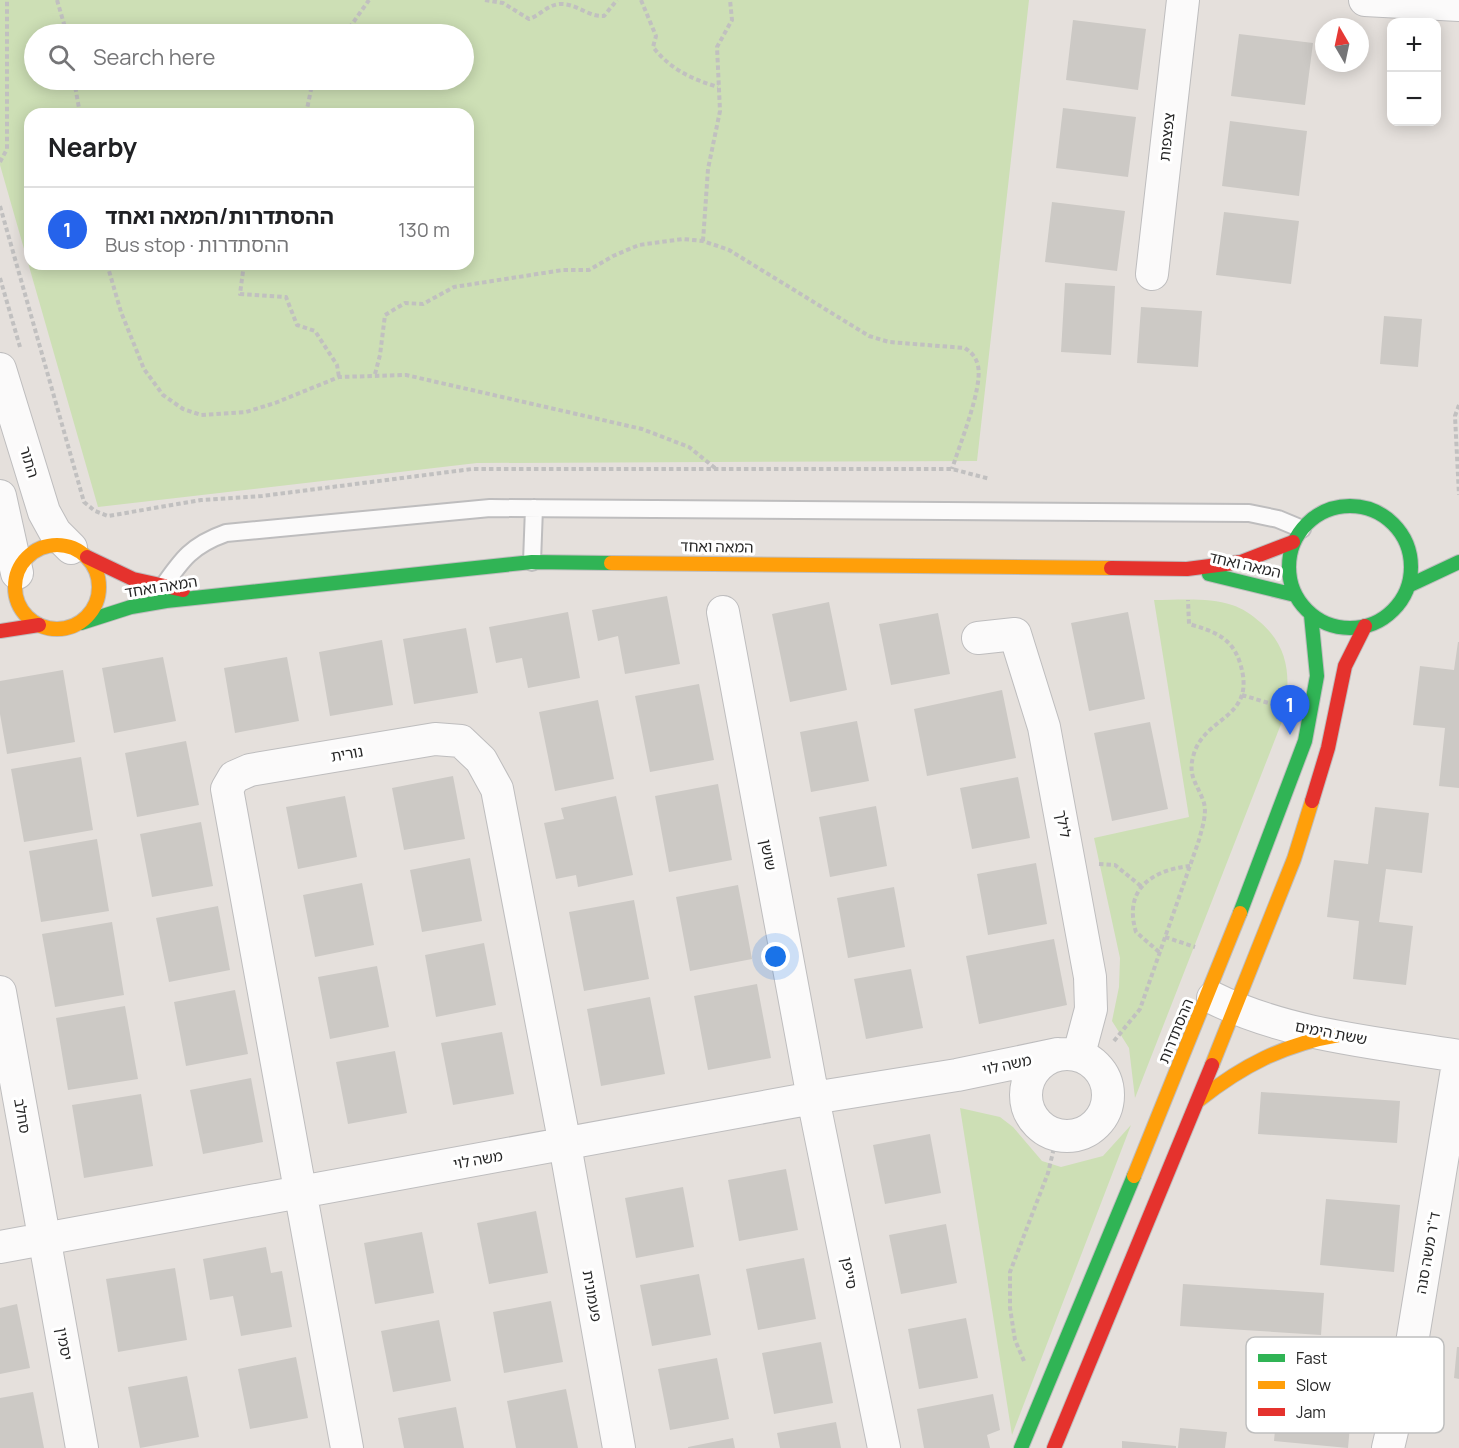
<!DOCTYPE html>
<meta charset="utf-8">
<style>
:root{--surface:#fff;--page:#f2f2f2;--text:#202124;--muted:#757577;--line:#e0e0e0;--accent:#2563eb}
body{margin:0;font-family:Manrope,"Noto Sans Hebrew",sans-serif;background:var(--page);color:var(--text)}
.controls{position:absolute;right:18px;top:18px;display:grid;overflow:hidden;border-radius:12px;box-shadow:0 3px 15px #0003}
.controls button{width:54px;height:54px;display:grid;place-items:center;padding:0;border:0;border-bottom:2px solid var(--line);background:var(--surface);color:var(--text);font:30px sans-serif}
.compass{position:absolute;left:1315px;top:18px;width:54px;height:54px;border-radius:50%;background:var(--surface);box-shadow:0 3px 15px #0003;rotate:351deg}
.you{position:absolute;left:776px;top:957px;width:21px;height:21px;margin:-15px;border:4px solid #fff;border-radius:50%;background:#1a73e8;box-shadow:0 0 0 9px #1a73e833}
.badge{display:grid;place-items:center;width:39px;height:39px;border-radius:50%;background:var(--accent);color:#fff;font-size:20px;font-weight:700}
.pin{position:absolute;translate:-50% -50px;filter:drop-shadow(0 2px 3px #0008)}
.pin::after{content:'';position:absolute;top:32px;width:21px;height:18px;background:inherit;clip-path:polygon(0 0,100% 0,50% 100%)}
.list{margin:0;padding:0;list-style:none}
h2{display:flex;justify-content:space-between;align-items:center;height:78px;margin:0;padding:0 24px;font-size:26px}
h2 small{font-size:20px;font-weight:400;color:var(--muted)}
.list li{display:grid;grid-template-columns:39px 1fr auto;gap:18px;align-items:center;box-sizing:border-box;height:84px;padding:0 24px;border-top:2px solid var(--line)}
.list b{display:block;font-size:22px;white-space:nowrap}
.list p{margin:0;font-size:20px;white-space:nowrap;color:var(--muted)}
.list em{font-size:20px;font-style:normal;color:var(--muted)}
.icon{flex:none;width:33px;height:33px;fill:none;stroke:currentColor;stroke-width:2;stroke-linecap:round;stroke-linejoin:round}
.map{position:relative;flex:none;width:1459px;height:1448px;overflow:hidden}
.search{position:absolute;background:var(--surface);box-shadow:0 3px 15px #0003;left:24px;top:24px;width:450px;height:66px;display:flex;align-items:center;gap:15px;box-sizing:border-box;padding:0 21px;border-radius:33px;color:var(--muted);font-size:22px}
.panel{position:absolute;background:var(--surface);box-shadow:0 3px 15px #0003;left:24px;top:108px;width:450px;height:162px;border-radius:18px}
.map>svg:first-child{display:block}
</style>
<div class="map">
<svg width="1459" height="1448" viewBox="0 0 1459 1448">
<rect width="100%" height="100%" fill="#e5e0dc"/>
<path fill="#cddfb5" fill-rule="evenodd" d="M0 0H1029L977 461 477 463 98 507 0 165ZM464 34V80H34V34ZM30 114H468V264H30Z
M1154 600C1178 600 1209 597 1232 605 1242 608 1252 615 1260 622 1291 649 1291 681 1283 719L1135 1098 1129 1048 1112 1021 1119 987 1120 958 1094 838 1189 817Z
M960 1108 1000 1117 1013 1127 1042 1161 1061 1167 1103 1156 1131 1125 1012 1435Z"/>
<path fill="#ccc9c5" d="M1073 20 1146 29 1138 90 1066 80Z
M1239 34 1313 43 1305 105 1231 96Z
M1063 108 1136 117 1128 177 1056 168Z
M1230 121 1307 131 1299 196 1222 186Z
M1052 202 1125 211 1117 271 1045 262Z
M1224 212 1299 221 1291 284 1216 275Z
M1065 283 1115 286 1111 355 1061 352Z
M1141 307 1202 311 1198 367 1137 363Z
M1384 316 1422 319 1418 367 1380 364Z
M667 596 680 664 625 674 618 636 598 641 592 610Z
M829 602 847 690 790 702 772 614Z
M568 612 580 678 528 688 522 658 496 663 489 627Z
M1128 612 1145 699 1089 711 1071 623Z
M938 613 950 674 891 685 879 624Z
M466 628 478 693 414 704 403 639Z
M382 640 393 705 330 716 319 652Z
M1458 642H1459V788L1439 786 1445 728 1413 725 1420 666 1454 670Z
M163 657 176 721 114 733 102 668Z
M287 657 299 721 235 733 224 668Z
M63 670 75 742 7 754 0 714V681Z
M699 684 714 760 650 772 635 696Z
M1002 690 1016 758 927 776 914 709Z
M598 700 614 779 555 791 539 712Z
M857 721 869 781 811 792 800 732Z
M1150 722 1168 809 1112 821 1094 733Z
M186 741 199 805 137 817 125 753Z
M81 757 93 830 24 842 11 769Z
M453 776 465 839 404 850 392 788Z
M1018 777 1030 838 972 849 960 788Z
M718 784 732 860 669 872 655 796Z
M345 796 357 857 298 869 286 807Z
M616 796 633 875 578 887 576 875 556 879 544 823 564 819 561 808Z
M876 806 887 866 830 877 819 817Z
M1375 807 1429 813 1422 873 1386 869 1379 922 1413 926 1406 985 1353 979 1359 921 1327 917 1334 860 1368 864Z
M201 822 213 886 152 897 140 834Z
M97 839 109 911 41 922 29 851Z
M470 858 482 921 422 932 410 870Z
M1036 863 1047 924 988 935 977 874Z
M362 883 374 945 315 957 303 895Z
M738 885 752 959 690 971 676 897Z
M894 887 905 947 848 958 837 898Z
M634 900 649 979 584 991 569 912Z
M218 906 230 970 169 982 156 918Z
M112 922 124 995 55 1007 42 934Z
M1054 939 1067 1005 979 1024 966 956Z
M484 943 496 1005 436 1017 425 955Z
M377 966 389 1027 330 1039 318 977Z
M911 969 923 1028 866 1039 854 979Z
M757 984 771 1058 708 1070 694 996Z
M235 990 248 1054 186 1066 174 1002Z
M650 997 665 1074 601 1086 587 1009Z
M125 1006 138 1079 68 1090 56 1018Z
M502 1032 514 1094 453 1105 441 1043Z
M395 1051 407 1113 348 1124 336 1062Z
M251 1078 263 1142 203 1154 190 1090Z
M1261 1092 1400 1101 1397 1143 1258 1134Z
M141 1094 153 1166 84 1178 72 1105Z
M930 1134 941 1193 885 1204 873 1145Z
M786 1169 798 1230 739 1241 728 1180Z
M683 1187 694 1247 636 1258 625 1198Z
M1326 1199 1400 1205 1394 1272 1320 1265Z
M536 1211 548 1273 489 1284 477 1223Z
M946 1224 957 1283 901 1294 889 1235Z
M422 1232 434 1293 375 1304 364 1243Z
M266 1247 271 1273 282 1271 292 1327 241 1336 233 1296 210 1300 203 1259Z
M804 1258 816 1319 758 1330 746 1269Z
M175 1268 187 1340 118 1352 106 1279Z
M699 1274 711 1335 652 1346 640 1285Z
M1183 1284 1324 1293 1321 1335 1180 1326Z
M551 1301 563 1362 504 1373 493 1312Z
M17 1304 30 1368 0 1374V1308Z
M966 1318 978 1378 919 1389 908 1329Z
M439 1320 451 1381 393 1392 381 1331Z
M821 1342 833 1403 774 1414 762 1353Z
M1457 1347H1459V1379L1454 1378Z
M296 1357 308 1418 250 1429 238 1369Z
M717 1358 729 1419 670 1430 658 1369Z
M1280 1375 1354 1382 1348 1448 1274 1441Z
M187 1376 199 1437 140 1448 128 1387Z
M566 1389 578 1448H516L507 1401Z
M33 1392 44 1448H0V1398Z
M993 1394 1000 1430 987 1435 990 1448H924L917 1409Z
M456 1407 464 1448H404L398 1418Z
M836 1422 841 1448H780L777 1433Z
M1180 1428 1227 1432 1225 1448H1178Z
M733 1438 735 1448H688V1447Z
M1122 1441 1176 1446V1448H1122Z"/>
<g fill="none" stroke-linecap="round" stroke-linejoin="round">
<defs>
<path id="lane" d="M532 562 534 508
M162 588C182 559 192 545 226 533L490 508 1249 513 1278 519 1302 529"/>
<path id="street" d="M1365 0 1459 5
M1152 274 1183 0
M0 369 44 512 55 532 71 548
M0 496 17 573
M723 612 813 1098 884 1448
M978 638 1015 634 1044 727 1090 977 1091 1009 1079 1054
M0 992 82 1448
M1213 998C1287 1035 1378 1043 1459 1056
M1026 1095a41 41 0 1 1 82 0a41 41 0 1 1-82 0Z
M0 1247 813 1098 957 1075 1058 1054
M347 1448 227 789 234 777 250 770 435 739 461 741 481 760 497 789 565 1145 619 1448
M1388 1448 1410 1355 1459 1057"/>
<path id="fast" d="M1289 567a61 61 0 1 1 122 0a61 61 0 1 1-122 0Z
M1209 574 1295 595
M1408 586 1459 562
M81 623 131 607 166 601 532 562 611 563
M1240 913 1305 741 1317 676 1311 615
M1021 1448 1134 1176"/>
<path id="slow" d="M15 587a42 42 0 1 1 84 0a42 42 0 1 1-84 0Z
M611 563 1111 568
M1212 1065 1294 859 1312 801
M1199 1100C1242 1066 1284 1044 1339 1035
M1134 1176 1240 913"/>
<path id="jam" d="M87 557 133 579 183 590
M1111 568 1187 569 1241 562 1293 542
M0 631 39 625
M1312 801 1328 748 1345 666 1365 626
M1054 1448 1212 1065"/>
</defs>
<use href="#lane" stroke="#bebdbe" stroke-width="20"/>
<use href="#street" stroke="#bebdbe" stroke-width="34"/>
<use href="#fast" stroke="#bebdbe" stroke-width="16"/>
<use href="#slow" stroke="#bebdbe" stroke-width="16"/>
<use href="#jam" stroke="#bebdbe" stroke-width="16"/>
<path stroke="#c1c0c0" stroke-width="4" stroke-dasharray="4.5 3" stroke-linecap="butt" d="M57 0 67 34
M485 0 503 3 529 19C541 15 549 3 563 4 578 5 589 17 604 16L617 0
M641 0 656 36 653 47C671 70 692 79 718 87
M67 30 96 34
M345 34 369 0
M74 80 80 114
M306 114 313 80
M0 162 7 149V0
M0 206 84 502 95 511 108 516 201 500 262 496 472 469H952L990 479
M703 241 708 169 720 111 717 47 732 20 730 0
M107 264 121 312 144 369 163 395 183 409 201 415 246 412 275 403 339 377 406 375 642 429 689 447 715 468
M244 264 240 294 286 297 297 325 315 331 337 365 339 377
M0 278 20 347
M375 374 380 355 385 315 405 303 423 304 454 287 563 270H589L613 256 639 245 683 239 703 241 729 250 869 336 889 342 965 348C972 353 976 357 978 366 983 388 959 446 952 469
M1459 405 1455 416 1459 495
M1242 695 1282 707
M1099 864 1115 865 1142 887
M1165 937 1195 947
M1159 952 1136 932C1123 889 1152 870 1190 866
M1114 1041 1140 1009 1199 840C1202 828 1208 812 1203 800 1197 784 1188 776 1193 757 1203 715 1258 720 1240 663 1232 637 1213 631 1189 624L1188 600
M1024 1361 1015 1340 1010 1308V1272L1048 1173 1057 1135"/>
<use href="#lane" stroke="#fbfafa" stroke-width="16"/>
<use href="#street" stroke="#fbfafa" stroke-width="32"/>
<use href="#fast" stroke="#30b455" stroke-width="14"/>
<use href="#slow" stroke="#ff9f0a" stroke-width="14"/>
<use href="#jam" stroke="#e5322d" stroke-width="14"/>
</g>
<g text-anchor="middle" stroke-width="6" stroke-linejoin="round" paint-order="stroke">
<g font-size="15" fill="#272727" stroke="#fff">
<text transform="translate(1167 137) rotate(-84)" y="5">צפצפות</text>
<text transform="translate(29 462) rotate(73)" y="5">התור</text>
<text transform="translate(717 547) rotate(1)" y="5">המאה ואחד</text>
<text transform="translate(1245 565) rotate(13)" y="5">המאה ואחד</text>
<text transform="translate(161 587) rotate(-9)" y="5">המאה ואחד</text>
<text transform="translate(347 754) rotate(-10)" y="5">נורית</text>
<text transform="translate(1063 824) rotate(79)" y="5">לילך</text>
<text transform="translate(768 855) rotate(79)" y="5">שושן</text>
<text transform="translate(1176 1031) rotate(-68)" y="5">ההסתדרות</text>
<text transform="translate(1331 1033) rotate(11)" y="5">ששת הימים</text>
<text transform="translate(1007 1065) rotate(-12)" y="5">משה לוי</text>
<text transform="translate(22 1116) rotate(80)" y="5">סחלב</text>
<text transform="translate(478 1160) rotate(-10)" y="5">משה לוי</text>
<text transform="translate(1428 1253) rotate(-80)" y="5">ד"ר משה סנה</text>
<text transform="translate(849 1273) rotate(79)" y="5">סייפן</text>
<text transform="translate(592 1296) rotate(80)" y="5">פעמונית</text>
<text transform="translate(64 1344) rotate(80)" y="5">יסמין</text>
</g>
</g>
<rect x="1246" y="1337" width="198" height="96" rx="9" fill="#fff" stroke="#bebebe" stroke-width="1.5"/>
<rect x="1258" y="1354" width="27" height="8" fill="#30b455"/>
<rect x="1258" y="1381" width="27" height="8" fill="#ff9f0a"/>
<rect x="1258" y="1408" width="27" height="8" fill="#e5322d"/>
<g font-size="16" fill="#272727">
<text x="1296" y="1364">Fast</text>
<text x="1296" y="1391">Slow</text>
<text x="1296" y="1418">Jam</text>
</g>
</svg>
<div class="controls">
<button>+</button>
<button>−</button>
</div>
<svg class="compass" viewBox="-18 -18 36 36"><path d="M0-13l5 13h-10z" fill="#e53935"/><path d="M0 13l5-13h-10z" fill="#757577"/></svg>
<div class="you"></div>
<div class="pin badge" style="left:1290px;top:735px">1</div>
<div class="search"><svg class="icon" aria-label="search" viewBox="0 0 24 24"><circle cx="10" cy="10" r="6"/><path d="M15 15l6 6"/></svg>Search here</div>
<section class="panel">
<h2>Nearby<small></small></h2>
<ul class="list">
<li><span class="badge">1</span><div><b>ההסתדרות/המאה ואחד</b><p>Bus stop · ההסתדרות</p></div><em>130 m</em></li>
</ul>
</section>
</div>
